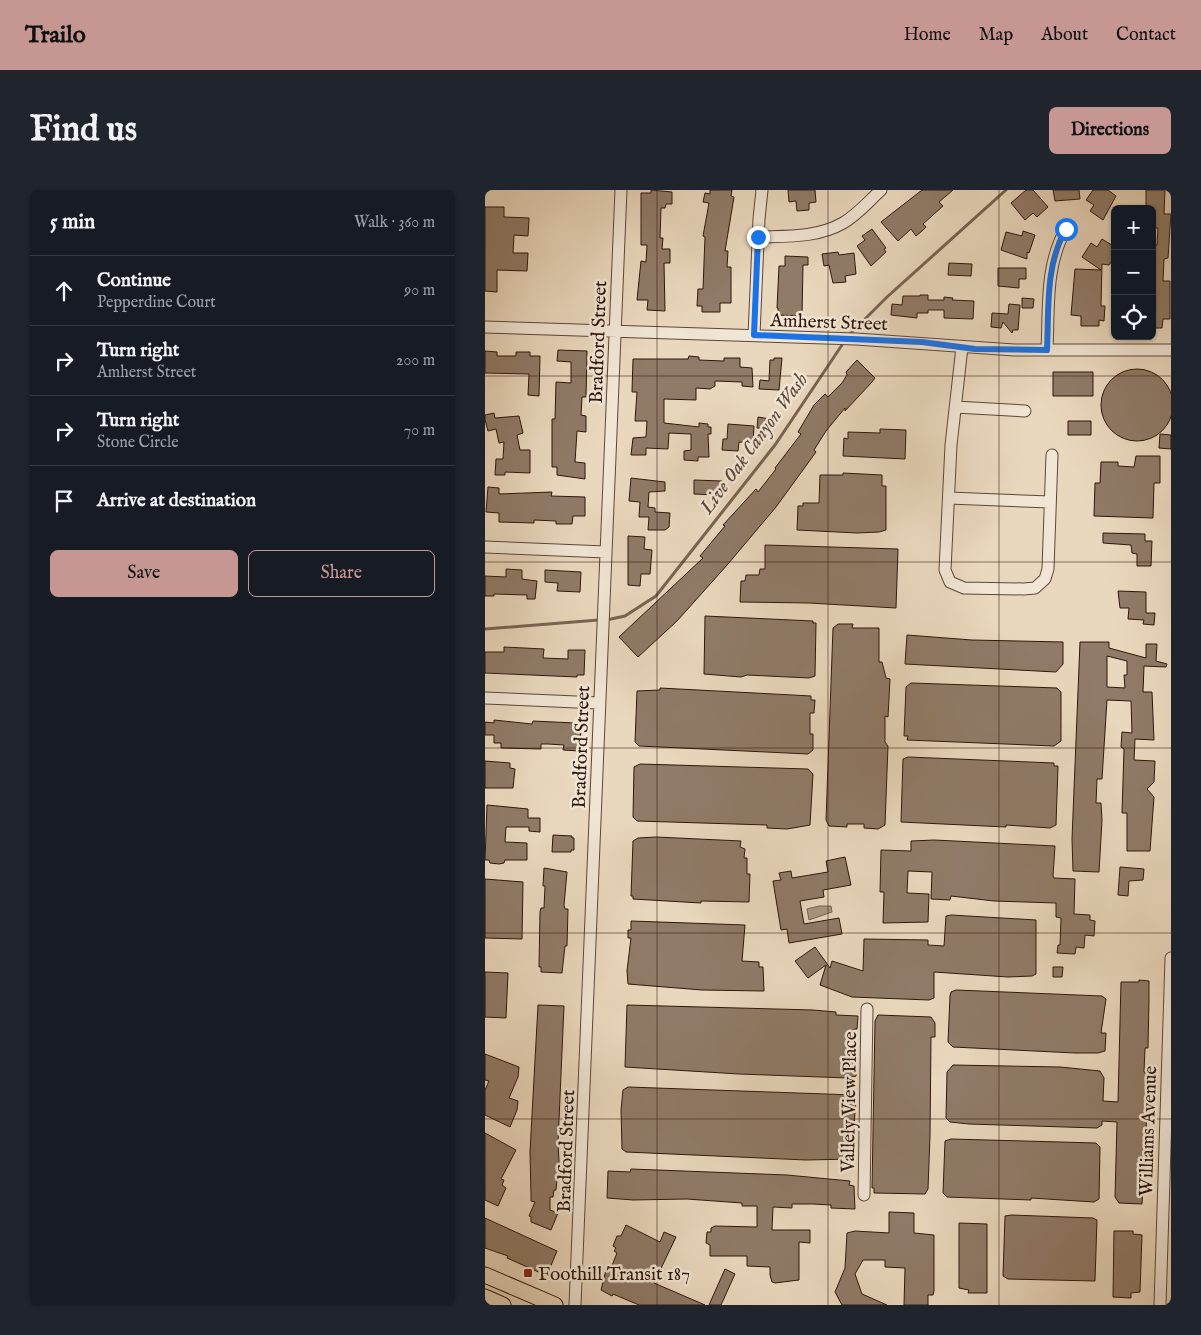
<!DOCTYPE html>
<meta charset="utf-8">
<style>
:root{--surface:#171b24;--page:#20242c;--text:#f1f3f6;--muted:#9ea1a6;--line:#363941;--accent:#c59692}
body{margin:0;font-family:"IM FELL English",serif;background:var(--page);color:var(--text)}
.controls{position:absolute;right:15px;top:15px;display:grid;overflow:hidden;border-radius:8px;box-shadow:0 1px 4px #0004}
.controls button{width:45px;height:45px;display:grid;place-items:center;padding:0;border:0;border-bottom:1px solid var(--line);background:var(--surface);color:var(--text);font:25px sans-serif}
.stop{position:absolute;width:15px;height:15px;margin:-11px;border:4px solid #1a73e8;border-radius:50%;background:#fff}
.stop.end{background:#1a73e8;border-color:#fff;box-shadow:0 1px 5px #0008}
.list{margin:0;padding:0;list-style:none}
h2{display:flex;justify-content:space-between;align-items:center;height:65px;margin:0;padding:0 20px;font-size:21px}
h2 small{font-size:16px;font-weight:400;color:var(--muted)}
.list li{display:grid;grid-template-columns:32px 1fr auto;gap:15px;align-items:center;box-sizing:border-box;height:70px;padding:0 20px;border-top:1px solid var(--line)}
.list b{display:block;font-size:19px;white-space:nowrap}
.list p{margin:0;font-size:16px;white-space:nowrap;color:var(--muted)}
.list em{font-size:16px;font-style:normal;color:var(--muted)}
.actions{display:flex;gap:10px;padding:15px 20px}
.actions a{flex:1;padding:11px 0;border:1px solid var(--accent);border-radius:8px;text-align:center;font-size:18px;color:var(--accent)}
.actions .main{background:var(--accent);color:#111}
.icon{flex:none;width:28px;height:28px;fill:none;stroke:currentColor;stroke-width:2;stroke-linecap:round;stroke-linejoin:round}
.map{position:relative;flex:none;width:686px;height:1115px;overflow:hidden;border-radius:8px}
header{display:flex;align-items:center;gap:30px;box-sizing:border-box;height:70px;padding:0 25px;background:var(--accent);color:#111}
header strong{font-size:24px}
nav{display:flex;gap:28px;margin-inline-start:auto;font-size:18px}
.intro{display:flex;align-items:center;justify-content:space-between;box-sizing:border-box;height:120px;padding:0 30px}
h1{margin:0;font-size:35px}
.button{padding:12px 22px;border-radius:8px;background:var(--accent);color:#111;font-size:18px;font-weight:700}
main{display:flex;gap:30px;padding:0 30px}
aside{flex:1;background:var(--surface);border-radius:8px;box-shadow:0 1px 4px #0004}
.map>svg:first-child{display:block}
</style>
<header>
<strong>Trailo</strong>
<nav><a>Home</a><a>Map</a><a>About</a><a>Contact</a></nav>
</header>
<div class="intro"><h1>Find us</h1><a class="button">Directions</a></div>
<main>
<aside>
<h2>5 min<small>Walk · 360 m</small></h2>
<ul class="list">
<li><svg class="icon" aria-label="ahead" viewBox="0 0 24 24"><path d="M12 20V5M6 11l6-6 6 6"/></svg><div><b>Continue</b><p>Pepperdine Court</p></div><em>90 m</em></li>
<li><svg class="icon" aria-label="right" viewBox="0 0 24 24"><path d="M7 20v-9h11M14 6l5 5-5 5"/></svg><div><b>Turn right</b><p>Amherst Street</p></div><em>200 m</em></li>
<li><svg class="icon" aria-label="right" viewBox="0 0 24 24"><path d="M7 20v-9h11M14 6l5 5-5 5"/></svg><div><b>Turn right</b><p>Stone Circle</p></div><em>70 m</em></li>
<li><svg class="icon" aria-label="arrive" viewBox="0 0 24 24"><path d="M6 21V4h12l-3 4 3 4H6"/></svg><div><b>Arrive at destination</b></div></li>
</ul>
<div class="actions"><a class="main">Save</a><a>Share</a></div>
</aside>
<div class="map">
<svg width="686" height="1115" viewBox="0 0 686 1115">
<rect width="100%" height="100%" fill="#ead8be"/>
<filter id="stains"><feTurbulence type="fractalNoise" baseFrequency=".004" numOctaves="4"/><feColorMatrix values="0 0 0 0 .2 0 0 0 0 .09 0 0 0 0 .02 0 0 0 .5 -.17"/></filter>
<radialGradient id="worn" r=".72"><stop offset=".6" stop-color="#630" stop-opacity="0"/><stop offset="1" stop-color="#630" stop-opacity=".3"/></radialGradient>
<path fill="#aa9681" stroke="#796352" d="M334 716H346L347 722 324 730 322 719Z"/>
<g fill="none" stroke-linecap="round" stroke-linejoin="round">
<path stroke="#796352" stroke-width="3" d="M364 145 402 107 521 0
M0 439 126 429 140 426 171 406 290 255 359 152"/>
</g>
<path fill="#907b68" stroke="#2f160b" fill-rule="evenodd" d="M166 0 187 2V14H181L180 18H176L175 48H178L177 59H185V73H179L180 121 162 120 163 110H152L156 71 161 72 162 55H156V3H166Z
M225 0H247L246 6 249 7 240 61H243L242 77H246V113H235V122H217V116H212L213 99H218L220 47 218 46 224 13 218 12 220 3 225 4Z
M303 0H330L331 12 324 13V20L312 21 311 11 304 12Z
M437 0H468L454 12 458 16 438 34 441 37 437 41 431 46 426 39 413 51 396 32Z
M541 0H548L563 17 552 27 548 23 540 30 526 13Z
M568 0H594L595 9 570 11Z
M608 0H623L631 6 618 30 605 21 609 15 601 10Z
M661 0H680L679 24H686L683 68 679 69 678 91H685V129H678L677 138H667V55H672L673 38H667V19H661Z
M0 17H19V27L44 28 43 46 29 45 28 63H43L42 81 12 80V102L0 101Z
M387 39 401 58 399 59 401 62 386 76 372 56 380 50 377 46Z
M538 41 550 45 544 63 542 62V69L516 60 521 42 537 46Z
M617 49 630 57V66L624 75 617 74 616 116H620L619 131 614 130V136H596V126L586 125 590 79 616 80 597 67 606 53 612 57Z
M353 62 354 65 369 63 371 84 360 86 361 92 348 93 344 75 339 76 337 64Z
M300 66 323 67V75H318L317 126 293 125V118H292L294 76H300Z
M464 73 487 74 486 86 463 85Z
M513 78H541V89H534V98L513 96Z
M435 105H443V110H459V107L468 108 467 110 489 111 488 129 459 128V120H443V123H432V128L406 125 407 114 417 115 418 106H435Z
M537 108 549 109 548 118H537Z
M524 114 535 115 533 140H528L527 143 518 132 516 138 506 137 507 123 523 124Z
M73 160 102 161 101 207H97L96 225 101 226V242L92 241 90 272 100 273V289L72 285V277H67V229H70L71 192 86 193V172L72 171Z
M0 161 12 162V166H31V162H45V166H55L54 206 43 205 44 184 0 183Z
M204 166 214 167V170L239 171V168H255V177L267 178 268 197 257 196V192L230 191V196L225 199 211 198V210L179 209V233L214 237V233L223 234V237H226V244H223L224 267H213V271L199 270V261L206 260V244L184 243 183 259 161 258V265H146L148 248 161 247 162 231H150L152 202H147L148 169H203Z
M289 168H297L294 200 274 199 275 190 284 191 285 170H289Z
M372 170 390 188 387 192 360 221V218L341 241 329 260 331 262 291 317 243 374 192 431 153 467 134 447 218 368 215 366 240 336 238 335 271 299 273 302 291 279 290 278 316 244 313 242 329 215 340 204 343 207 357 193 362 185 361 182Z
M616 215a36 36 0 1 1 72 0a36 36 0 1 1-72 0Z
M568 182H608V206H568Z
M9 223 10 228 34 226 38 243 32 245 35 260H45V283L20 282V285H10L11 269H18L19 252 14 253 11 239 3 241 0 230V225Z
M273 227 285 229 283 239 272 238Z
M583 231H606V245H583Z
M243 234 269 236 268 253 254 252 253 261 237 260 238 249H242Z
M395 239 421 240 420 269 358 266 359 248 363 249V242L395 243Z
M675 244 686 245V259L674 258Z
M651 266H675V293H669L668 328 609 326 610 293H615L616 272H633V276L649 277Z
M358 283 397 285V296H401V340L394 342 372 343 312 340 313 316H318V313H334L335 285H358Z
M146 288 180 292V301L164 302 163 317 170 318V322L185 323 184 337 180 340H163L164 327H154L155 312 144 311Z
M209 290 237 291 239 296 232 305 209 304Z
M3 297 14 298V304L67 302 66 306 100 307V326H88L87 334H71V331L49 330V333L14 332V323L1 322Z
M618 343 660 344V351H667L666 376H652V364L647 363 646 355 618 353Z
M143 346 160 347 159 359 167 360 165 384H156L155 396 143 395Z
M280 355 413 359 411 418 324 413 255 412 256 391H260L261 385H274L275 379H280Z
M21 379 37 380V389L52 391 50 409H42V405L9 404V406H0V386L21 387Z
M60 380 96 382 95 402 72 401 73 393 60 392Z
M633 401 661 402V423H670L669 435 658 434 659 430 643 429 644 418H635Z
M220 426 328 431V433H331L330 486 324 488 262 485 256 487 219 484Z
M353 434H368L367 438H394V472H397L401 488 405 489 403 527 400 526V552L403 556 400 635 393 639 379 638V634H362V637L344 636 341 630 348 438Z
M422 445 487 450 578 452V474L571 482 420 474Z
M595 452H624V458L661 468V454H672L671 471 682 474 681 477 659 476 658 502H667L669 550 650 549 649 570 670 571 669 592 662 599 669 607 665 661H642V623H637L639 559 636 557 637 542 647 543 646 511 622 510 617 589H612L611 613H616L617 630 614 682 588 681 587 649ZM622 466 642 471V485H639L640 498 622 497Z
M19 457 59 459 58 468 83 469V460H100L99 485H92V487L0 483V462H19Z
M426 493 572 498 576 502V551L569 556 422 550 423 546H419L421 497Z
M175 498 326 506V510H330L329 523H325V544H328V560L323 564 154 556 150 552 152 501 175 500Z
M9 530 47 534 48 531 90 533V535H96L95 561 78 560 79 555 63 554H56V559L16 558V553H9V545H0V532L9 533Z
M423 567 569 573V576H573L571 635 565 638 521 635V637L416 632 418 569Z
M0 571 25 573V578L30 579 28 598H0Z
M155 574 323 579 328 584 325 635 302 639 282 638V635L152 631 148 627 149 577Z
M2 615 43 619V628H55V642L44 641V637H21L20 652 42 653V670H20L19 673 14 674 5 673 4 670H0Z
M68 645 87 646V648H89V660H86V662H67Z
M171 647 256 651 255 657 260 659 259 668H262V684H265L264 712 216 711V713L148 709V706H146L148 651 153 648Z
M449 650 570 656 568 686 569 688 590 689 589 724 605 725V730L610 731 609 746 600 745 599 758 591 757 590 764 572 763 573 755H575L576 728 571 727V713L509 711 466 706 465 710 446 709 447 682 423 681 422 703 444 704 443 732 398 733 399 702H395L396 660 426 661V651Z
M360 667 366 695 338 700 339 707 315 711 319 734 354 728 357 744 304 753 302 739 296 740 288 691 296 690 294 683 306 681 307 688 343 682 341 671Z
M635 677 659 679 658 690 644 691 643 706 633 705Z
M59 678 82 682 79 715 80 719H83L82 756H80L77 783 56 782V777H54L55 722 56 718H59L60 696H58Z
M0 689 38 692 37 749 0 748Z
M466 725 551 730V784L547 786 523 787 449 782V808L444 810 367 807 335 795 341 775 323 788 310 771 330 757 345 778 347 771 378 781 379 749 443 750V755L459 756 461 726Z
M146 731 260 735 257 771 274 772V777H278L279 801 217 800 143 794 142 781 146 748H143V740H146Z
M568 777H578L577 787H568Z
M0 782 23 783 21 828 0 827Z
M654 790 664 791V808L663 858H660L659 882H662L663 903 657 1014 634 1013 630 1007 632 932 617 931V935L612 938 484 934 465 932 461 928 462 882 468 875 575 877 615 881 619 888 618 911 633 912 636 792H654Z
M471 800 617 806 621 809 616 843H621L620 861 613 863H590L468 857 463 852 465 806 466 802Z
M53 815 79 816 73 953 75 990H72L71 1000H69L68 1007H65V1020L73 1023 66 1040 46 1032V1027L44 1026 50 1012 46 1011V1005L45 962Z
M142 815 328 820 351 822V825L373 826 372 839H369L368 859H372L371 886 363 888 254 884 140 877Z
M393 825 446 827 450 833V847H446L445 945 443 999 440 1004 389 1003V998H387L390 831Z
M0 864 34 877 33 887 24 908 33 911 32 920 25 937 0 925V900L4 891 0 890Z
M143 897 369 905 371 907 367 969 321 970 141 962 137 959 136 920 138 900Z
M0 943 31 960 16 989 19 990 17 995 21 998 13 1016 0 1010Z
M466 949 611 953 615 957 614 1009 609 1012 546 1008V1010L462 1007 458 1003 460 951Z
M146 979 302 985 365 991 364 995 369 996 370 1019 346 1018V1015L328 1014H307V1018L288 1017 287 1040H325V1053L314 1052V1090L290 1093 287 1092 285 1085V1077L262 1076V1066H225V1055L221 1053 222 1042H226V1038L230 1036 272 1037V1016H257V1013L202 1009 148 1010 122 1008 123 981 145 982Z
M404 1022 429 1023V1043L449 1045V1101L448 1105H443V1115H419L420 1078 400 1077V1070H378L370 1084 377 1104 402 1115H357L350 1102 360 1078 362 1043 370 1041 404 1043Z
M526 1025 608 1028 612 1030 610 1091 523 1089 518 1086 520 1026Z
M0 1028 72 1061 65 1078 61 1076 58 1084 22 1068 23 1066 0 1058Z
M474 1033 502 1034V1103H483L484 1100 474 1098Z
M141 1035 175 1052 179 1042 191 1047 169 1093 220 1115H154L128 1104 127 1106 116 1100 122 1076 126 1078 132 1063 129 1061 131 1058 128 1056 132 1046H136Z
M629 1041H648V1044L657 1045 655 1102 646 1103V1108L628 1107Z
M240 1079 250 1084 236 1115H224Z"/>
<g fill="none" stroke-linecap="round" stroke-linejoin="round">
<defs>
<path id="minor" d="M273 47C301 46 332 48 358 33 372 25 384 11 396 0
M0 137 371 149 529 160H686
M269 145 274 29 277 0
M477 157 466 255 460 380 465 392 479 398 539 399 550 398 560 389 563 379 567 265
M562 160C564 119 560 75 581 39
M470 217 540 221
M464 308 565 312
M0 357 121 362
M0 508 114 513
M379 1005 382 819
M90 1115 136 0
M675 1115 686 768"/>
<path id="major" d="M0 1085 70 1115
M0 1107 18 1115"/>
</defs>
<use href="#minor" stroke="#5e4638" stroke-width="13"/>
<use href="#major" stroke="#2f160b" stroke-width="17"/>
<use href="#minor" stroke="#f1e6d5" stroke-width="11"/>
<use href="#major" stroke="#ead8be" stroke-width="15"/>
</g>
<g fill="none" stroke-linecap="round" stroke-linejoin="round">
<path stroke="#1a73e8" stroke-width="6" d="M273 47 269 145 437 152 490 159 562 160C564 119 560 75 581 39"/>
</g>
<path fill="none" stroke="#2f160b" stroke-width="1" stroke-opacity="0.55" d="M172 0V1115M343 0V1115M514 0V1115M0 186H686M0 372H686M0 558H686M0 743H686M0 929H686"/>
<rect fill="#8f2418" stroke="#f1e6d5" stroke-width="2" x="38" y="1078" width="10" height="10" rx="2.5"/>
<g text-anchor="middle" stroke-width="5" stroke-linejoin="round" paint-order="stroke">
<g font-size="19" fill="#2f160b" stroke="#f1e6d5">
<text transform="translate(344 131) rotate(2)" y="7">Amherst Street</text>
<text transform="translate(112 152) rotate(-88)" y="7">Bradford Street</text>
<text transform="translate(95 557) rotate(-88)" y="7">Bradford Street</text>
<text transform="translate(363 912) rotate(-89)" y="7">Vallely View Place</text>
<text transform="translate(662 941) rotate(-88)" y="7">Williams Avenue</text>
<text transform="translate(80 961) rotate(-88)" y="7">Bradford Street</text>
</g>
<g font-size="19" fill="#2f160b" stroke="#f1e6d5" text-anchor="start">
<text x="53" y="1090">Foothill Transit 187</text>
</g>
<g font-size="20" font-style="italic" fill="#60493a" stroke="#f1e6d5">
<text transform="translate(268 253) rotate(-54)" y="7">Live Oak Canyon Wash</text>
</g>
</g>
<rect width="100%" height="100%" filter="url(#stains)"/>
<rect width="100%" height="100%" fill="url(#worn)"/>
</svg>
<div class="controls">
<button>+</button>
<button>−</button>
<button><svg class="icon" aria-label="locate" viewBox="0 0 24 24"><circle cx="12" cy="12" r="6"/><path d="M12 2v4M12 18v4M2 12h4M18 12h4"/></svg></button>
</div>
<div class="stop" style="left:581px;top:39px"></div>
<div class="stop end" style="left:273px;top:47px"></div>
</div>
</main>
